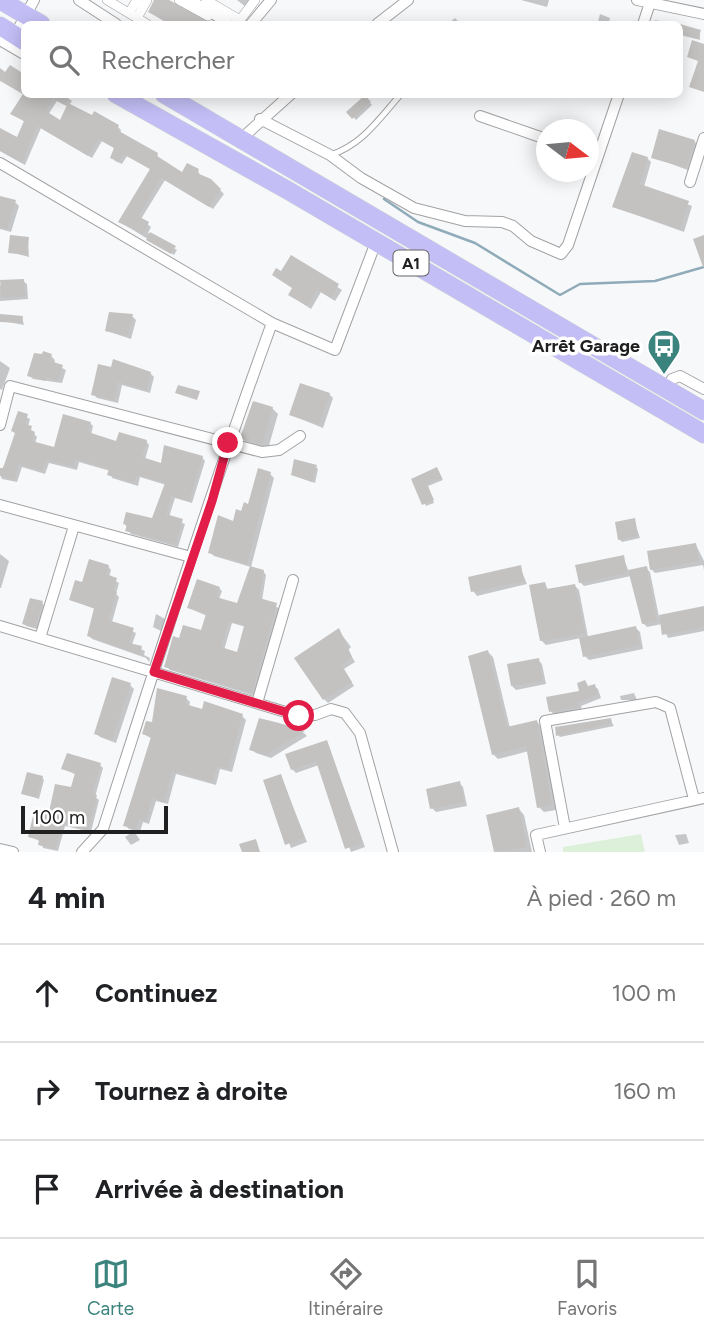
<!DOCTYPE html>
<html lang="fr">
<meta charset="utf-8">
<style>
:root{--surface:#fff;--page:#f6f6f6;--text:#202124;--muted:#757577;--line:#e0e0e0;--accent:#3b837d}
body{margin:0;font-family:Figtree,sans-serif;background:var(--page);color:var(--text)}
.compass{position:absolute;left:536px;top:119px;width:63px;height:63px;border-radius:50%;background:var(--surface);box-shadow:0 4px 18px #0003;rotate:106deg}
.scale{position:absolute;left:21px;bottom:18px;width:147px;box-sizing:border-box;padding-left:7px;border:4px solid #202021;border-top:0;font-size:19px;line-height:24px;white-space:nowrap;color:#202021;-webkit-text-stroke:5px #fff;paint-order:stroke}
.stop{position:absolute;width:21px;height:21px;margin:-16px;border:5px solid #e11d48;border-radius:50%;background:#fff}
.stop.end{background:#e11d48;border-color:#fff;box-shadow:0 2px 7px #0008}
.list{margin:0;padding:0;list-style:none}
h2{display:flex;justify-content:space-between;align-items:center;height:91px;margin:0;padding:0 28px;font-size:30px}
h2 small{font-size:23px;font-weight:400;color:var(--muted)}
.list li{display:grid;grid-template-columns:46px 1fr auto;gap:21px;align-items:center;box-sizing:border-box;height:98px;padding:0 28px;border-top:2px solid var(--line)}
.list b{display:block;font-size:26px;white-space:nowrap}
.list em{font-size:23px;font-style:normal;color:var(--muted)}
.icon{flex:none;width:38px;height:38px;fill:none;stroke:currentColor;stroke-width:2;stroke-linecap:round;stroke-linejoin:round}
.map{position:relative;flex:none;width:704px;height:852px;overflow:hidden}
.search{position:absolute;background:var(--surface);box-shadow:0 4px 18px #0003;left:21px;right:21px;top:21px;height:77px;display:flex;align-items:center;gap:18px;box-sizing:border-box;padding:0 24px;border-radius:10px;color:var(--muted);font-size:26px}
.sheet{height:385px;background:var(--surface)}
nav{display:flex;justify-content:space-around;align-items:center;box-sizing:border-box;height:98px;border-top:2px solid var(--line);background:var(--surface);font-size:19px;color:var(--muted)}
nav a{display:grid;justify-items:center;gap:4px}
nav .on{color:var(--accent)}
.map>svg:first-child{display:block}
</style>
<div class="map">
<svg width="704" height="852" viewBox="0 0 704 852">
<rect width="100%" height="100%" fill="#f7f8fa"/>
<path fill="#ddf1da" d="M641 834 645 852H563V847Z"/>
<path fill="#0003" fill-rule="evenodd" d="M154 0H166L209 24H168L150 12Z
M237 0H252L246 7Z
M521 0H549L547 7Z
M600 14 610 18 609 24 598 22Z
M455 18 461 24H448Z
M655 20 673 24H653Z
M680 26 700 31V40L680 35Z
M10 67 24 78V94L68 98 72 101 69 105 118 127 121 130 120 134 157 154 159 159 183 175 198 170 200 176 210 180 224 194 213 209 165 180 141 219 151 227 148 233 177 250 174 255 120 222 152 170 127 156 122 164 115 161 112 157 116 149 102 141 92 158 41 128 25 165 0 151V130L18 139 25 122 12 113 23 94 0 81V70L6 74ZM57 101 68 107 61 122 48 115Z
M365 97 372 105 356 120 349 112Z
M694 141 698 145 690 171 653 157Z
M647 158 651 162 644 187 692 206 684 232 614 207Z
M15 202 19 206 11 232 0 229V206Z
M28 239 29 257 10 252Z
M292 257 342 290 335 301 321 292 311 309 290 295 294 289 282 273Z
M23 281 27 284 28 299 0 301V285Z
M132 316 136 320 131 339 107 331Z
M22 317 24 325 2 321Z
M51 356 55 360 54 364 66 370 62 383 33 379 29 375Z
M0 361 10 368 2 390 0 389Z
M99 366 150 373 154 377 150 393 122 385 118 403 97 398 93 394Z
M329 394 333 398 323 428 291 415Z
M272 408 278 414 268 449 247 443 242 438Z
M19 413 30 419 28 427 37 437 35 443 55 449 90 423 93 426 91 435 117 443 146 441 149 445 145 460 162 465 202 457 205 461 192 503 175 498 169 517 185 524 178 547 131 534 125 524 153 520 166 485 140 477 138 486 112 478 110 471 79 462 77 470 49 463 45 474 22 467 17 482 2 479 0 474 12 449Z
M316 467 318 469 315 483 293 475Z
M437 469 443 480 428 486 434 503 426 506 414 480Z
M270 474 274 478 251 567 214 556 210 552 249 506Z
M634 520 640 538 622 542 619 539Z
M696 545 704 561V570L703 565 655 573 651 569Z
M0 554 9 561 1 588H0Z
M623 557 629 572 646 568 650 572 659 617 704 608V631L668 638 662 624 647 627 643 623 631 576 584 586 580 582Z
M108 566 111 570 109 577 119 583 116 594 119 597 112 622 136 633 132 645 145 651 144 655 150 658 149 662 146 658 92 639 89 635 95 609 71 600 83 584Z
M520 567 527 584 477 596 473 591Z
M263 571 266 575 262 601 279 608 255 696 170 670 166 666 180 640 202 632 207 616 189 608 219 588 222 591 219 599 238 605ZM232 623 246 627 238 654 224 650Z
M544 583 549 591 575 586 579 590 588 637 636 628 640 632 643 649 589 660 585 656 581 638 546 645 542 641Z
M42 603 44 605 37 629 26 626 24 623Z
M156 614 165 619 161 631 153 627Z
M339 631 351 647 348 650 355 662 344 669 354 686 328 703 324 699Z
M488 652 493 657 510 728 537 722 542 727 556 810 544 812 539 807 529 751 498 759 493 754Z
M538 660 542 664 546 684 516 690 512 686Z
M585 682 589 688 594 686 598 689 601 698 581 706 582 710 554 715 551 711 582 692Z
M130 685 134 689 116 743 100 737 96 733Z
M634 693 637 700H621L620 696Z
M186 698 190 702 189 707 242 716 246 720 232 772 220 769 216 785 176 774 168 804 156 801 149 824 143 822 140 832 129 829 125 825 152 739 144 734Z
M260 720 304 733 307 736 271 758 256 753 251 749Z
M610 720 614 726 560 737 558 735Z
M327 742 365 847 351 852 319 765 296 773 292 769Z
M100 765 103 768 95 797 99 800 91 832 65 826 58 851 43 848 41 842 30 836 72 789 77 775 63 769Z
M281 776 307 842 291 848 266 781Z
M42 777 44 780 39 799 23 793Z
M459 783 463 787 467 806 436 812 432 808Z
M519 809 524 815 532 852H496L488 816Z
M134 831 140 840 131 845 125 837Z
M686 834 689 843 679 845 675 835Z"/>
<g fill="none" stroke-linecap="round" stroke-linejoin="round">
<path stroke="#8fabb9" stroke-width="2.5" d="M384 199 418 222 475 243 560 295 580 284 655 281 704 267"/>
</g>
<path fill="#c4c2c1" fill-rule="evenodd" d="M154 0H169L213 24H170L148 12Z
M680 24 701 30 698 39 680 33Z
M692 40 704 44V92L689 87 698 61 687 57Z
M10 65 24 74V94H70L65 105 53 99 46 111 60 120 68 103 92 115 94 111 119 125 117 130 158 153 157 156 182 172 187 163 199 169 197 173 211 179 221 189 209 207 161 178 138 216 149 222 143 234 118 222 150 169 123 154 119 162 110 158 114 148 98 139 88 156 37 126 22 163 0 151V128L17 137 24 121 10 114 23 94 0 80V68L5 72Z
M365 95 371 102 352 119 346 112Z
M659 129 695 140 686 168 651 158Z
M632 152 648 157 640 184 689 201 680 229 612 207Z
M0 196 16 200 7 229 0 227Z
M150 232 176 246 171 254 146 240Z
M10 235 29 237 27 255 8 253Z
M704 235V267H703L693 239Z
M291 255 339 284 331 298 317 290 307 306 288 295 292 288 272 275 276 268 281 271Z
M24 279 25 296 2 298 0 280Z
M109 312 133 314 127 336 105 331Z
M0 314 23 316 22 323 0 322Z
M43 351 52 354 50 361 63 365 58 381 46 377 45 381 27 376 34 353 42 354Z
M113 359 151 372 146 390 118 382 114 400 91 395 98 364 111 367Z
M300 383 330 393 319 425 289 415Z
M178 385 200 391 197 400 175 393Z
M253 401 273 407 262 444 240 438Z
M18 411 28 414 25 424 32 426 31 430 35 432 32 441 54 447 63 414 91 422 88 432 116 441 119 432 147 440 142 457 161 463 164 445 203 456 189 501 171 496 166 514 183 519 175 544 125 531 127 525 123 524 126 512 152 518 165 483 137 475 134 483 107 475 109 469 76 459 74 467 46 460 42 471 19 464 14 480 0 476V468H3L15 433 11 431Z
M294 459 317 465 312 482 291 475Z
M437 467 442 478 427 484 434 500 422 505 411 479Z
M258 468 271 472 247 564 208 553 218 515 233 521 236 509 241 511 244 502 248 504Z
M635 518 638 536 618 540 615 522Z
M696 543 699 561 650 570 647 551Z
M624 555 627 573 579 583 575 565Z
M89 559 109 565 106 574 117 578 113 591 117 592 108 620 134 628 129 643 142 646 140 655 87 636 94 608 69 600 75 580 82 582Z
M521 565 524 581 471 592 468 577Z
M250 566 264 570 259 598 277 603 252 693 164 667 173 636 179 638 183 625 201 630 206 614 187 608 197 579 220 587 216 597 237 603ZM229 621 244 626 237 652 221 647Z
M647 566 657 621 642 624 628 570Z
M545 582 547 589 575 584 585 633 540 641 529 585Z
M30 598 43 601 35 628 22 624Z
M704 606V627L662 635 659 615Z
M636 626 640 645 583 657 579 638Z
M339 628 352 657 341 665 352 682 323 700 294 658Z
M488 650 507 727 537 720 552 805 537 808 526 746 492 755 468 656Z
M539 658 543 681 511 686 507 664Z
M112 677 131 683 112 740 94 734Z
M585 680 588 686 595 684 598 695 578 702 579 707 549 712 546 697 579 691 577 683Z
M157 688 187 696 185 704 202 709 204 701 243 714 228 769 217 766 212 782 172 771 164 802 152 798 146 821 139 819 136 829 123 826 151 737 142 734 146 721 152 722Z
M259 718 279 723 305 731 266 755 249 750Z
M611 718 612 723 556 736 555 727Z
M327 740 363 843 345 849 316 761 291 770 285 754Z
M67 753 101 763 92 794 97 795 88 830 62 823 55 849 38 845 39 840 28 837 35 808 49 812 55 784 71 787 75 773 61 769Z
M27 772 43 776 37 798 21 794Z
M281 774 304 838 285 845 263 780Z
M460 781 464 802 430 809 426 789Z
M519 807 527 847 494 852 486 815Z
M256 839 260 852H242L239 844Z"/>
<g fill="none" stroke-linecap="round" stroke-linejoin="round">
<defs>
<path id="service" d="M330 155C362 145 379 119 401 94"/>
<path id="pedestrian" d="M107 0 147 24
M179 0 208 16
M206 0 240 20 255 0
M129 13 137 0
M137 18 147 0"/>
<path id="minor" d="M79 0 116 24
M190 0 227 22
M637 0 704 14
M251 24 271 0
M377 24 408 0
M643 24 650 3
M15 35 34 0
M0 40 24 54
M480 116 546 139
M260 119 330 155 361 178 414 208 465 221 502 222 513 226 531 241 561 254 568 245 619 94
M241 139 291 94
M0 163 272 323 335 350 376 242
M690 182 704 138
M666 389 672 379 680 376 704 389
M0 425 10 386 262 452 279 450 300 436
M0 505 191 557
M0 626 299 716 315 715 331 709 345 713 360 733 393 852
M40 638 74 526
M257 703 293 580
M565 828 545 721 656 702 670 708 694 799
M0 849 13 852
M82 852 103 829C158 659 211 490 272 323
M540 852 536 835 704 798"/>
<path id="primary" d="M0 0 41 24
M0 26 24 41
M116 94 289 191 704 434
M164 94 704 411"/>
</defs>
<use href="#service" stroke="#a2a2a4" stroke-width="7"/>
<use href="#pedestrian" stroke="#a2a2a4" stroke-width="10"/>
<use href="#minor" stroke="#a2a2a4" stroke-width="12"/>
<use href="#primary" stroke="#d2d2d3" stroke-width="19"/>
<use href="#service" stroke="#fff" stroke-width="5"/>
<use href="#pedestrian" stroke="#fff" stroke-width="9"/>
<use href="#minor" stroke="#fff" stroke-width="10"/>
<use href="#primary" stroke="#c3bef5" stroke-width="18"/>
</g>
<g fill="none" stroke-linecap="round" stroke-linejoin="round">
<path stroke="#e11d48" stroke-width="9" d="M228 443 212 501 154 672 299 716"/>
</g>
<defs>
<symbol id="bus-pin" viewBox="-11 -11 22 30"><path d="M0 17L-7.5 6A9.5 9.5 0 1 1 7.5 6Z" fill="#3b837d" stroke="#fff"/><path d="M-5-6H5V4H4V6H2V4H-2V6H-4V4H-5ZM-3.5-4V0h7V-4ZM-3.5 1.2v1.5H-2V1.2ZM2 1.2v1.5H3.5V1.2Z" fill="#fff"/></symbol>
</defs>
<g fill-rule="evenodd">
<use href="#bus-pin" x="645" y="327" width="38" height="52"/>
</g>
<g text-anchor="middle" stroke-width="7" stroke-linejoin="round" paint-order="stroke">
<rect fill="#fff" stroke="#636364" stroke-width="2" x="393.5" y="250.5" width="35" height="25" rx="5"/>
<g font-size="16" font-weight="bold" fill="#202021">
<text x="411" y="269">A1</text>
</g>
<g font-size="18" font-weight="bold" fill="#202021" stroke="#fff" text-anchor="end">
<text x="640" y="352">Arrêt Garage</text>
</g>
</g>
</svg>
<svg class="compass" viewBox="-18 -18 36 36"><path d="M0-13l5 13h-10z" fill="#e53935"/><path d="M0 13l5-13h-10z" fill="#757577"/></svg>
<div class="scale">100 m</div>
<div class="stop" style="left:299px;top:716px"></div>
<div class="stop end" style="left:228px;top:443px"></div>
<div class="search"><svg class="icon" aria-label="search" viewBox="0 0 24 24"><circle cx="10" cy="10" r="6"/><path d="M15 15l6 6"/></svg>Rechercher</div>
</div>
<section class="sheet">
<h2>4 min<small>À pied · 260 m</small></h2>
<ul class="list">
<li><svg class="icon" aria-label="ahead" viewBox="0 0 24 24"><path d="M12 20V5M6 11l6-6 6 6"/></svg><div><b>Continuez</b></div><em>100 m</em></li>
<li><svg class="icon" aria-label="right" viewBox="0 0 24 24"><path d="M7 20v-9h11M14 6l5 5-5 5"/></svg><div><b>Tournez à droite</b></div><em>160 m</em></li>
<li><svg class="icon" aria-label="arrive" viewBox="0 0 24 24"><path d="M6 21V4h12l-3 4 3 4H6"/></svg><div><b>Arrivée à destination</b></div></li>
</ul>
</section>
<nav>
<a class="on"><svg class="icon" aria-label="map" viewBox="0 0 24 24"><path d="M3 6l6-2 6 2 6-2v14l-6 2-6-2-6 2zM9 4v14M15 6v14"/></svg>Carte</a>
<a><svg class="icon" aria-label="directions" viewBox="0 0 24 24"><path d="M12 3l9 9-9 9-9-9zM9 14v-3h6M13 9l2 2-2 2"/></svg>Itinéraire</a>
<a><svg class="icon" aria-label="saved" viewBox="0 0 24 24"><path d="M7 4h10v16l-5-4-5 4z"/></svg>Favoris</a>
</nav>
